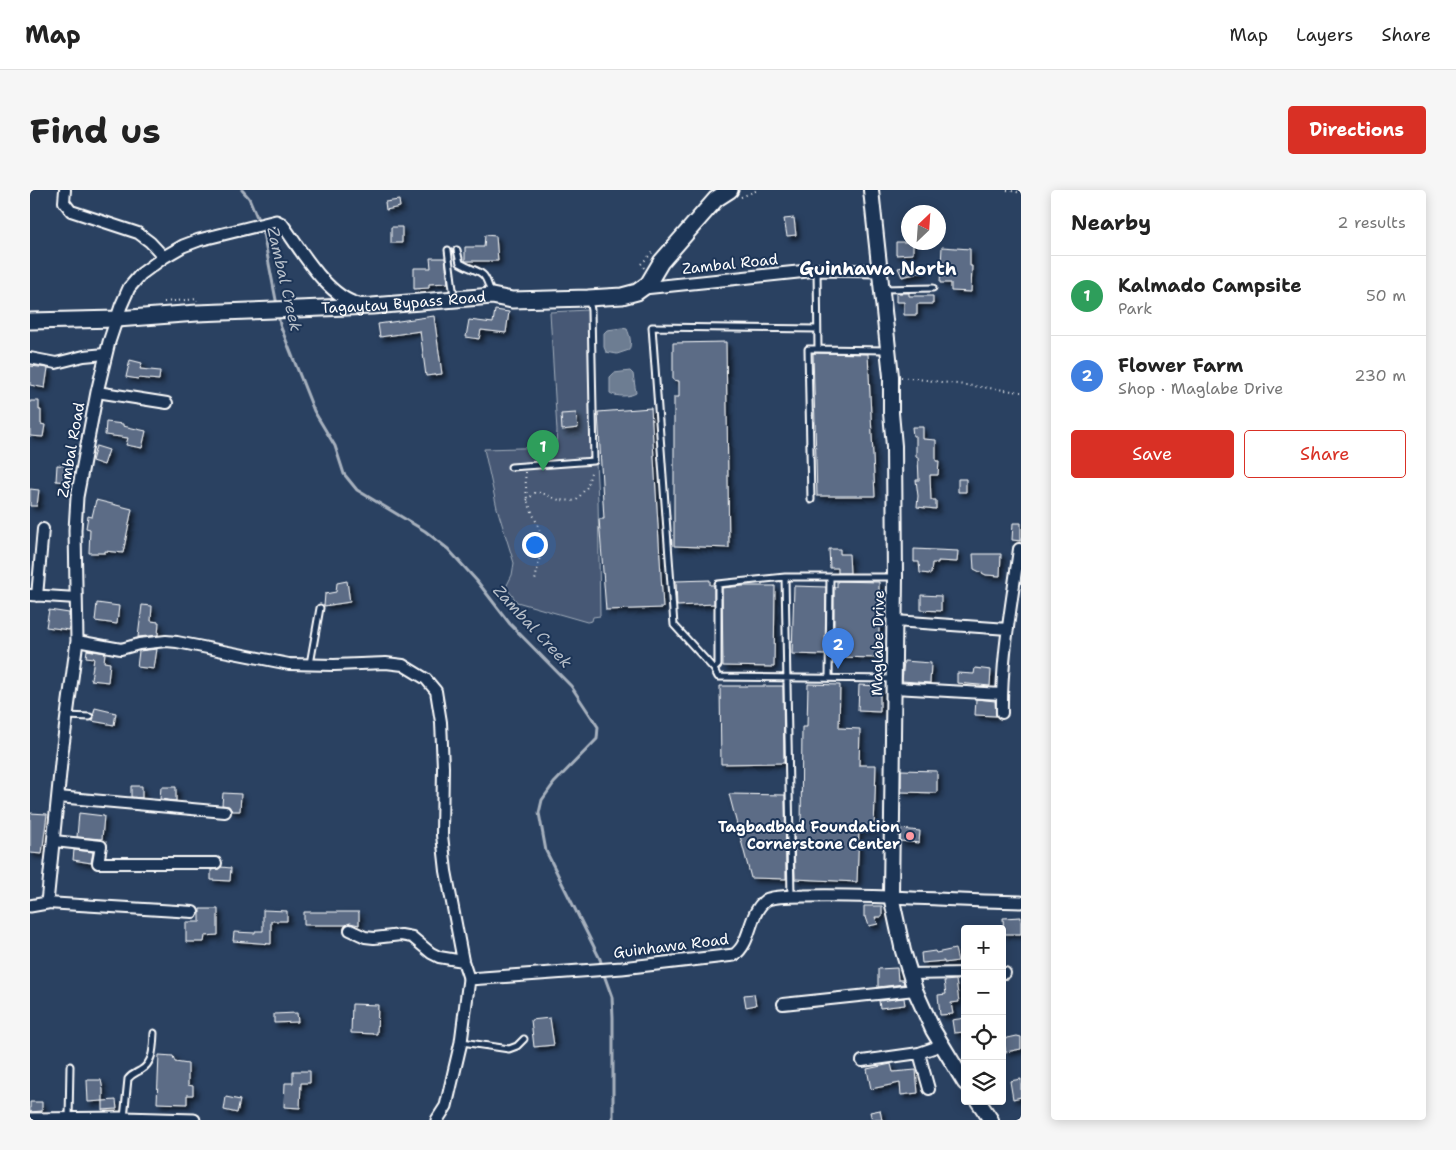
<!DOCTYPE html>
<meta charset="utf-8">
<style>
:root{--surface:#fff;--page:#f6f6f6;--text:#222;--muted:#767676;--line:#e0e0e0;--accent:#d93025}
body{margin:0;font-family:"Shantell Sans",sans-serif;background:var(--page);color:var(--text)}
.controls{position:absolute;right:15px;bottom:15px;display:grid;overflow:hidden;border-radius:5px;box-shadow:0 2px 12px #0003}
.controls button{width:45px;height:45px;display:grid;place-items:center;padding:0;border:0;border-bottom:1px solid var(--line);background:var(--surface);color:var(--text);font:25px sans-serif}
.compass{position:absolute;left:871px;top:15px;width:45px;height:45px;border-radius:50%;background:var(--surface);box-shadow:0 2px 12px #0003;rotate:25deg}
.you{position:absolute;left:504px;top:354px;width:18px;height:18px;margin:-12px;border:4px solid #fff;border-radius:50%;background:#1a73e8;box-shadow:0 0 0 8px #1a73e833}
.badge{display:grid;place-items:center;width:32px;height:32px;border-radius:50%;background:var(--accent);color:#fff;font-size:16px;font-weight:700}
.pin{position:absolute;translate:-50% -41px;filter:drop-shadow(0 1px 2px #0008)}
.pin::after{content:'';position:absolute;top:26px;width:18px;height:15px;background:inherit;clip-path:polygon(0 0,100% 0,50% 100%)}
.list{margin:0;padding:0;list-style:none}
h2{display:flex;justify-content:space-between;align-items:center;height:65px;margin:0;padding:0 20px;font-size:21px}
h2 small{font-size:16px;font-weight:400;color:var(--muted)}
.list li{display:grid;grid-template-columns:32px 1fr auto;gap:15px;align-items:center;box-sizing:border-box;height:80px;padding:0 20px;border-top:1px solid var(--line)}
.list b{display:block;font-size:19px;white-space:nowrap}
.list p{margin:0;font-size:16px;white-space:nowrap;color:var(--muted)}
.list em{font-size:16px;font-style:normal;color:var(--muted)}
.actions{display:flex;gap:10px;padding:15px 20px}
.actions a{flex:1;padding:11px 0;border:1px solid var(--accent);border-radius:5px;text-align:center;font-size:18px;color:var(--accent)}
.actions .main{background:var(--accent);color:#fff}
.icon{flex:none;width:28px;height:28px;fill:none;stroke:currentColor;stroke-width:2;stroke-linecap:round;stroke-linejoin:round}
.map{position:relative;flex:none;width:991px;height:930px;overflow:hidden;border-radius:5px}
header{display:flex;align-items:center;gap:30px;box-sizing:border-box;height:70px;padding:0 25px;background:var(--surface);border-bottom:1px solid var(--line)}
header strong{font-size:24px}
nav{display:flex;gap:28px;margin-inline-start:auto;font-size:18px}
.intro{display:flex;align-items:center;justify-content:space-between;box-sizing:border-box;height:120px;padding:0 30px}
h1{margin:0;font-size:35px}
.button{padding:12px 22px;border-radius:5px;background:var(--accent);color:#fff;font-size:18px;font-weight:700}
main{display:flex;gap:30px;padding:0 30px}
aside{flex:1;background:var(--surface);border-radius:5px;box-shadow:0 2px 12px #0003}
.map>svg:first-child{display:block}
</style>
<header>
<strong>Map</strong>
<nav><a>Map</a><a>Layers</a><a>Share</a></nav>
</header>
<div class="intro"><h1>Find us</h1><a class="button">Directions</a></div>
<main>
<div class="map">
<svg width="991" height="930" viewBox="0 0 991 930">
<defs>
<filter id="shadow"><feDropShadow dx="3.5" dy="3.5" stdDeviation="2.5" flood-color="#0009"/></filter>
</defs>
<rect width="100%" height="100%" fill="#2a4161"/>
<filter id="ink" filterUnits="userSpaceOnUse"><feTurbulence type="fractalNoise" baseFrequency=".02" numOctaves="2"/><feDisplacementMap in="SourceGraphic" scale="10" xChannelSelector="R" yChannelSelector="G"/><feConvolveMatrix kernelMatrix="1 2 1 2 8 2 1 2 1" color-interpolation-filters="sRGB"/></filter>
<g filter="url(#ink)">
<path fill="#465975" stroke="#a2acba" d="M558 120 568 311 570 426 563 427 562 431 557 432 487 412 476 397 482 385 484 373 467 318 454 259 526 257 527 241 520 122Z"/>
<path fill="#6d7d92" stroke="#a7b1be" d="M592 138 597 139C600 146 602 153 599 160L587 164 576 162 574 157V143L577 140Z
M600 181 603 184 606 203C600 207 586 207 580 203V187L584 183Z"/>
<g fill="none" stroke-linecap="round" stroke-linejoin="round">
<path stroke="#a7b1be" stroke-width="3" d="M212 0 219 8 229 32
M232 38 247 115
M248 124 250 135 284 221 305 256 314 284 327 300 395 341 418 359 447 391 480 434 541 496 568 537 567 549 524 593 512 610 509 623 516 661 570 769 572 776
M573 782 582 807 583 827V930"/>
</g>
<path fill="#5b6c86" stroke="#fff" filter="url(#shadow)" d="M369 10 370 17 356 20 355 12Z
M764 28 766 45 757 46 754 29Z
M361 37H372V53H361Z
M455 45 466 46 468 71H435V57H454Z
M866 52H883V64L866 65Z
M912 57 940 59V76H942L941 102 921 101V93H910Z
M400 68H415L418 93 399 94V98L384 99V78H401Z
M892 73 894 82 872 87 868 78Z
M866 103H879V106H903V114H887V125H874V112H866Z
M465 120 479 122 476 143 451 140 449 149 436 147 439 130 463 133Z
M404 126 412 184 396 186 390 141 350 147 348 134Z
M696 152 699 358 644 356V207H649V191L643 190V153Z
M783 163 838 164 845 306H787Z
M100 170 112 173 110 179 130 181 129 190 108 188V189L96 187Z
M0 176 18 178 15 198 0 195Z
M0 211H9V220H11V234L15 235 13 247 0 246Z
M621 218 633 418 576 420 569 329H574L568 222Z
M546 223 548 238 532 240 531 224Z
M76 232 93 234V236L116 241 112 258 96 255 98 248 75 245Z
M882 237H893V249L906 250V271H909L908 285H900L901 310H906V319L887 317 888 306 886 290H889L888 267H886V246H883Z
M66 256 79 260 74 275 62 271Z
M27 275 39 276 38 292 26 291Z
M928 289H936V302H928Z
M0 299 9 300 7 316H0Z
M66 310 102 319 93 363 75 361V363H59L60 339 56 338 58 326 62 327Z
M983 333H991V351L982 350Z
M799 359H810V364H819L820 383H808V378H800Z
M884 359 928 361 927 372 908 371V373H902L901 384 890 383 889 372H884Z
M943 364H971L970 386 956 385 944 379Z
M680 390V395H684V414L647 416 646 391Z
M317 391 320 412 294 416 295 404 306 402 307 393Z
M807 391 849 392V468L806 467V465H804V397H807Z
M713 396H745L744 477 693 476 692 398Z
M764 396 796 397 795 465 762 464Z
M891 405 911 406V421L891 420Z
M67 413 89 416 87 434 65 431Z
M112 415 122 416 121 431 129 432 128 445 108 447Z
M19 420 39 423V440L16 437Z
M127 459 124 479 107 477 109 461Z
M57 460 75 463 74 472 80 473 78 492 61 490 64 468 56 467Z
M874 471 901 473 900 493 872 491Z
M945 478 961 480 960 496 927 493V483L944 484Z
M778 494 810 495 809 538 830 539 829 575H846L844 640H829L827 692 765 689 764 641H771L772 537H777Z
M829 495 850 496V522L828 521Z
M690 496H753L754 573 691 574Z
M946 509 965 511 966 526 945 525Z
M65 518 86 523 84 535 62 531Z
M871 580 907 581V603L871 602Z
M101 596H112V608L101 607Z
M131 597H146V611L130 609Z
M193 603 211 604 210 621H202L199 616 192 615Z
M699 604 755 605 756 689 721 688Z
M0 623 17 624 12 664 0 663Z
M49 623 74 626 72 649 47 647Z
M871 639 890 641 889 653 870 651Z
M44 660 63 662 61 673 43 670Z
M191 677 201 678 200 691 181 690V680L189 679Z
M834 716H852V727H845L848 734 839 736 836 727H834Z
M170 719H188V745L175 746 174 752H156V732H170Z
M233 720 257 721V731H241V754L203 751 204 742 225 743V741H233Z
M274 722H329V735L320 733 316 735H274Z
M991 727V744H974L973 728Z
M925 759 928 771 914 773V771L892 773 891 763 905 761 906 763Z
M867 778 868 790H873L874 794 848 797V779Z
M926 790 929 812 921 813 923 824 910 825 908 805 916 804 914 791Z
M724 804 726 815 716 817 714 805Z
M874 808 875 815 850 818 849 811Z
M322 814 348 815 347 844 321 843Z
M267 823 268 832 244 833V824Z
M520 828 524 855 504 857 501 830Z
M935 828V842L924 843 922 830Z
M987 846 991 847V859L976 862 973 849Z
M129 865 143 866 145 872 158 874V895L163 896V905H157V914L127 913Z
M861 874 863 882 886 880 888 903 871 905 870 893 841 899 837 879Z
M263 881H280V893H271L270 918 254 917 255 893H263Z
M991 889V907L983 909 980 891Z
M57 890H71L73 900V911L58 912Z
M196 907 210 910 207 923 194 920Z
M86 910 87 919 73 920V911Z
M0 912H12V921L0 922Z
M850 920 852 930H842L840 922Z"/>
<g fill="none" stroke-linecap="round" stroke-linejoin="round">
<defs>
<path id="service" d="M418 60 424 107
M427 60 430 73C451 85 454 77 461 104
M787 80 788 159 856 160
M853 99 903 98
M787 139 622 137 644 435 684 479 688 475V394L755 387H865
M481 277 564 271 561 120 559 110
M781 310 778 159H788
M755 387 761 706
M280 474 290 418
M684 479 688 487 864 489
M799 488 800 387
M37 526 60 527
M432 852 479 859 487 856 494 849
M39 928 40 876
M94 928 98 889C102 884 106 883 111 880 124 872 123 857 124 843"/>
<path id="minor" d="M35 0 34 12 41 21 108 43 120 52 134 67
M0 168 26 173 54 166 75 164
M67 202 137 213
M0 405 46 408
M7 406 13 339
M865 431 978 439
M47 451 91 459 109 454 136 451 147 452 259 474 304 475 356 473 373 475 396 489 406 501 411 532 413 577 412 645 416 681 433 771 439 789
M864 498 972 504
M972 523C971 468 982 413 989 359
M28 607 195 622
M24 651 71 656 68 673H186
M17 713 163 722
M320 740 335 747 344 748 371 745 382 747 401 763 409 767 433 771
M972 783H975
M880 784 935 783
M753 814 885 800
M889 863 899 899
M832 871 889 863 912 855"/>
<path id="tertiary" d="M614 98 787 80 849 81
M0 716 17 713 32 563 47 451 45 340 47 307 67 202 79 152 91 116 99 98 111 84 134 67 153 56 169 50 246 31 252 34C271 60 297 107 329 114
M0 929 94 928 164 930
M407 930 416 916 431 852 439 789 592 778 704 765C722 753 718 723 736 710 743 706 765 706 774 706 846 704 918 711 991 712"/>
<path id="secondary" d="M841 0 861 186V223L864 256 865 387 861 706 873 761 885 800 903 840 935 893
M948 911 961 930"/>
<g id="primary">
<path id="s1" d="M0 131 87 129 167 123 342 116 462 106 482 110 558 108 592 106 607 102 618 94 631 72 686 9 700 0"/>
</g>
</defs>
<use href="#service" stroke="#fff" stroke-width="9"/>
<use href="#minor" stroke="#fff" stroke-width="14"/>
<use href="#tertiary" stroke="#fff" stroke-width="15"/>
<use href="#secondary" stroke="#fff" stroke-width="18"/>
<use href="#primary" stroke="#fff" stroke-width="19"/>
<path stroke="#fff" stroke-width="2" stroke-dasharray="1 4" stroke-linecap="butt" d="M977 0 991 3
M711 7 728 0
M614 78 611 74 622 63
M134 112 167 109V111
M871 187 991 202
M495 282 497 310 511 343V361L505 391
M497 310 506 302 515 304 529 310 546 311 557 297 562 279"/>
<use href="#service" stroke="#1d3557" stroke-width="5"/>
<use href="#minor" stroke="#1d3557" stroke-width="10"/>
<use href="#tertiary" stroke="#1d3557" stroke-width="11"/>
<use href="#secondary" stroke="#1d3557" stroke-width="14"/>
<use href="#primary" stroke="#1d3557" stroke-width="15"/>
</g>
</g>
<circle fill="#ff9aa2" stroke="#1d3557" stroke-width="2" cx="880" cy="646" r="5"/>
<g text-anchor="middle" stroke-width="4" stroke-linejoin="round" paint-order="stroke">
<g font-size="15" fill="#fff" stroke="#1d3557">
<text transform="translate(700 74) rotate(-6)" y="5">Zambal Road</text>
<text dy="5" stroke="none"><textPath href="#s1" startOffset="374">Tagaytay Bypass Road</textPath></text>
<text transform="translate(41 260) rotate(-80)" y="5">Zambal Road</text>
<text transform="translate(848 453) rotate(-89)" y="5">Maglabe Drive</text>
<text transform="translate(641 756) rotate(-7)" y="5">Guinhawa Road</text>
</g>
<g font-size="15" font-weight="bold" fill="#fff" stroke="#1d3557" text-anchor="end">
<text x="870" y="642">Tagbadbad Foundation<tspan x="870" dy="17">Cornerstone Center</tspan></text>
</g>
<g font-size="16" font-style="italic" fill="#b6bec8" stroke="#1d3557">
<text transform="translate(255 89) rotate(77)" y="6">Zambal Creek</text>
<text transform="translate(503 436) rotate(47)" y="6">Zambal Creek</text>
</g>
<g font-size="18" font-weight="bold" fill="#fff" stroke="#1d3557">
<text x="848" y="85">Guinhawa North</text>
</g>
</g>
</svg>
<div class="controls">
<button>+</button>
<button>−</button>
<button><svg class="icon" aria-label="locate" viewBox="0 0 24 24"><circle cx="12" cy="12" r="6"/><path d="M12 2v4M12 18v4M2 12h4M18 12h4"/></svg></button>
<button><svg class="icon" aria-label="layers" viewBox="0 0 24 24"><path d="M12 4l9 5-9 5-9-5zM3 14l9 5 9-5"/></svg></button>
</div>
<svg class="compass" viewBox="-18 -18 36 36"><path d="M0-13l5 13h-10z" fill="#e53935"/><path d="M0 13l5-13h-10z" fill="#767676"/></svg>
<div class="you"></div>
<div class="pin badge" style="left:513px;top:281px;background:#2e9e5b">1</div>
<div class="pin badge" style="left:808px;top:479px;background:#3f7fe0">2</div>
</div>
<aside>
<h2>Nearby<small>2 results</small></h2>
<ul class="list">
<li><span class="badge" style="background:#2e9e5b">1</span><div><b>Kalmado Campsite</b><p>Park</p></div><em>50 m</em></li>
<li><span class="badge" style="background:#3f7fe0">2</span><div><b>Flower Farm</b><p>Shop · Maglabe Drive</p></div><em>230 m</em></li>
</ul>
<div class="actions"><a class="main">Save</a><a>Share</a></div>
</aside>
</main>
